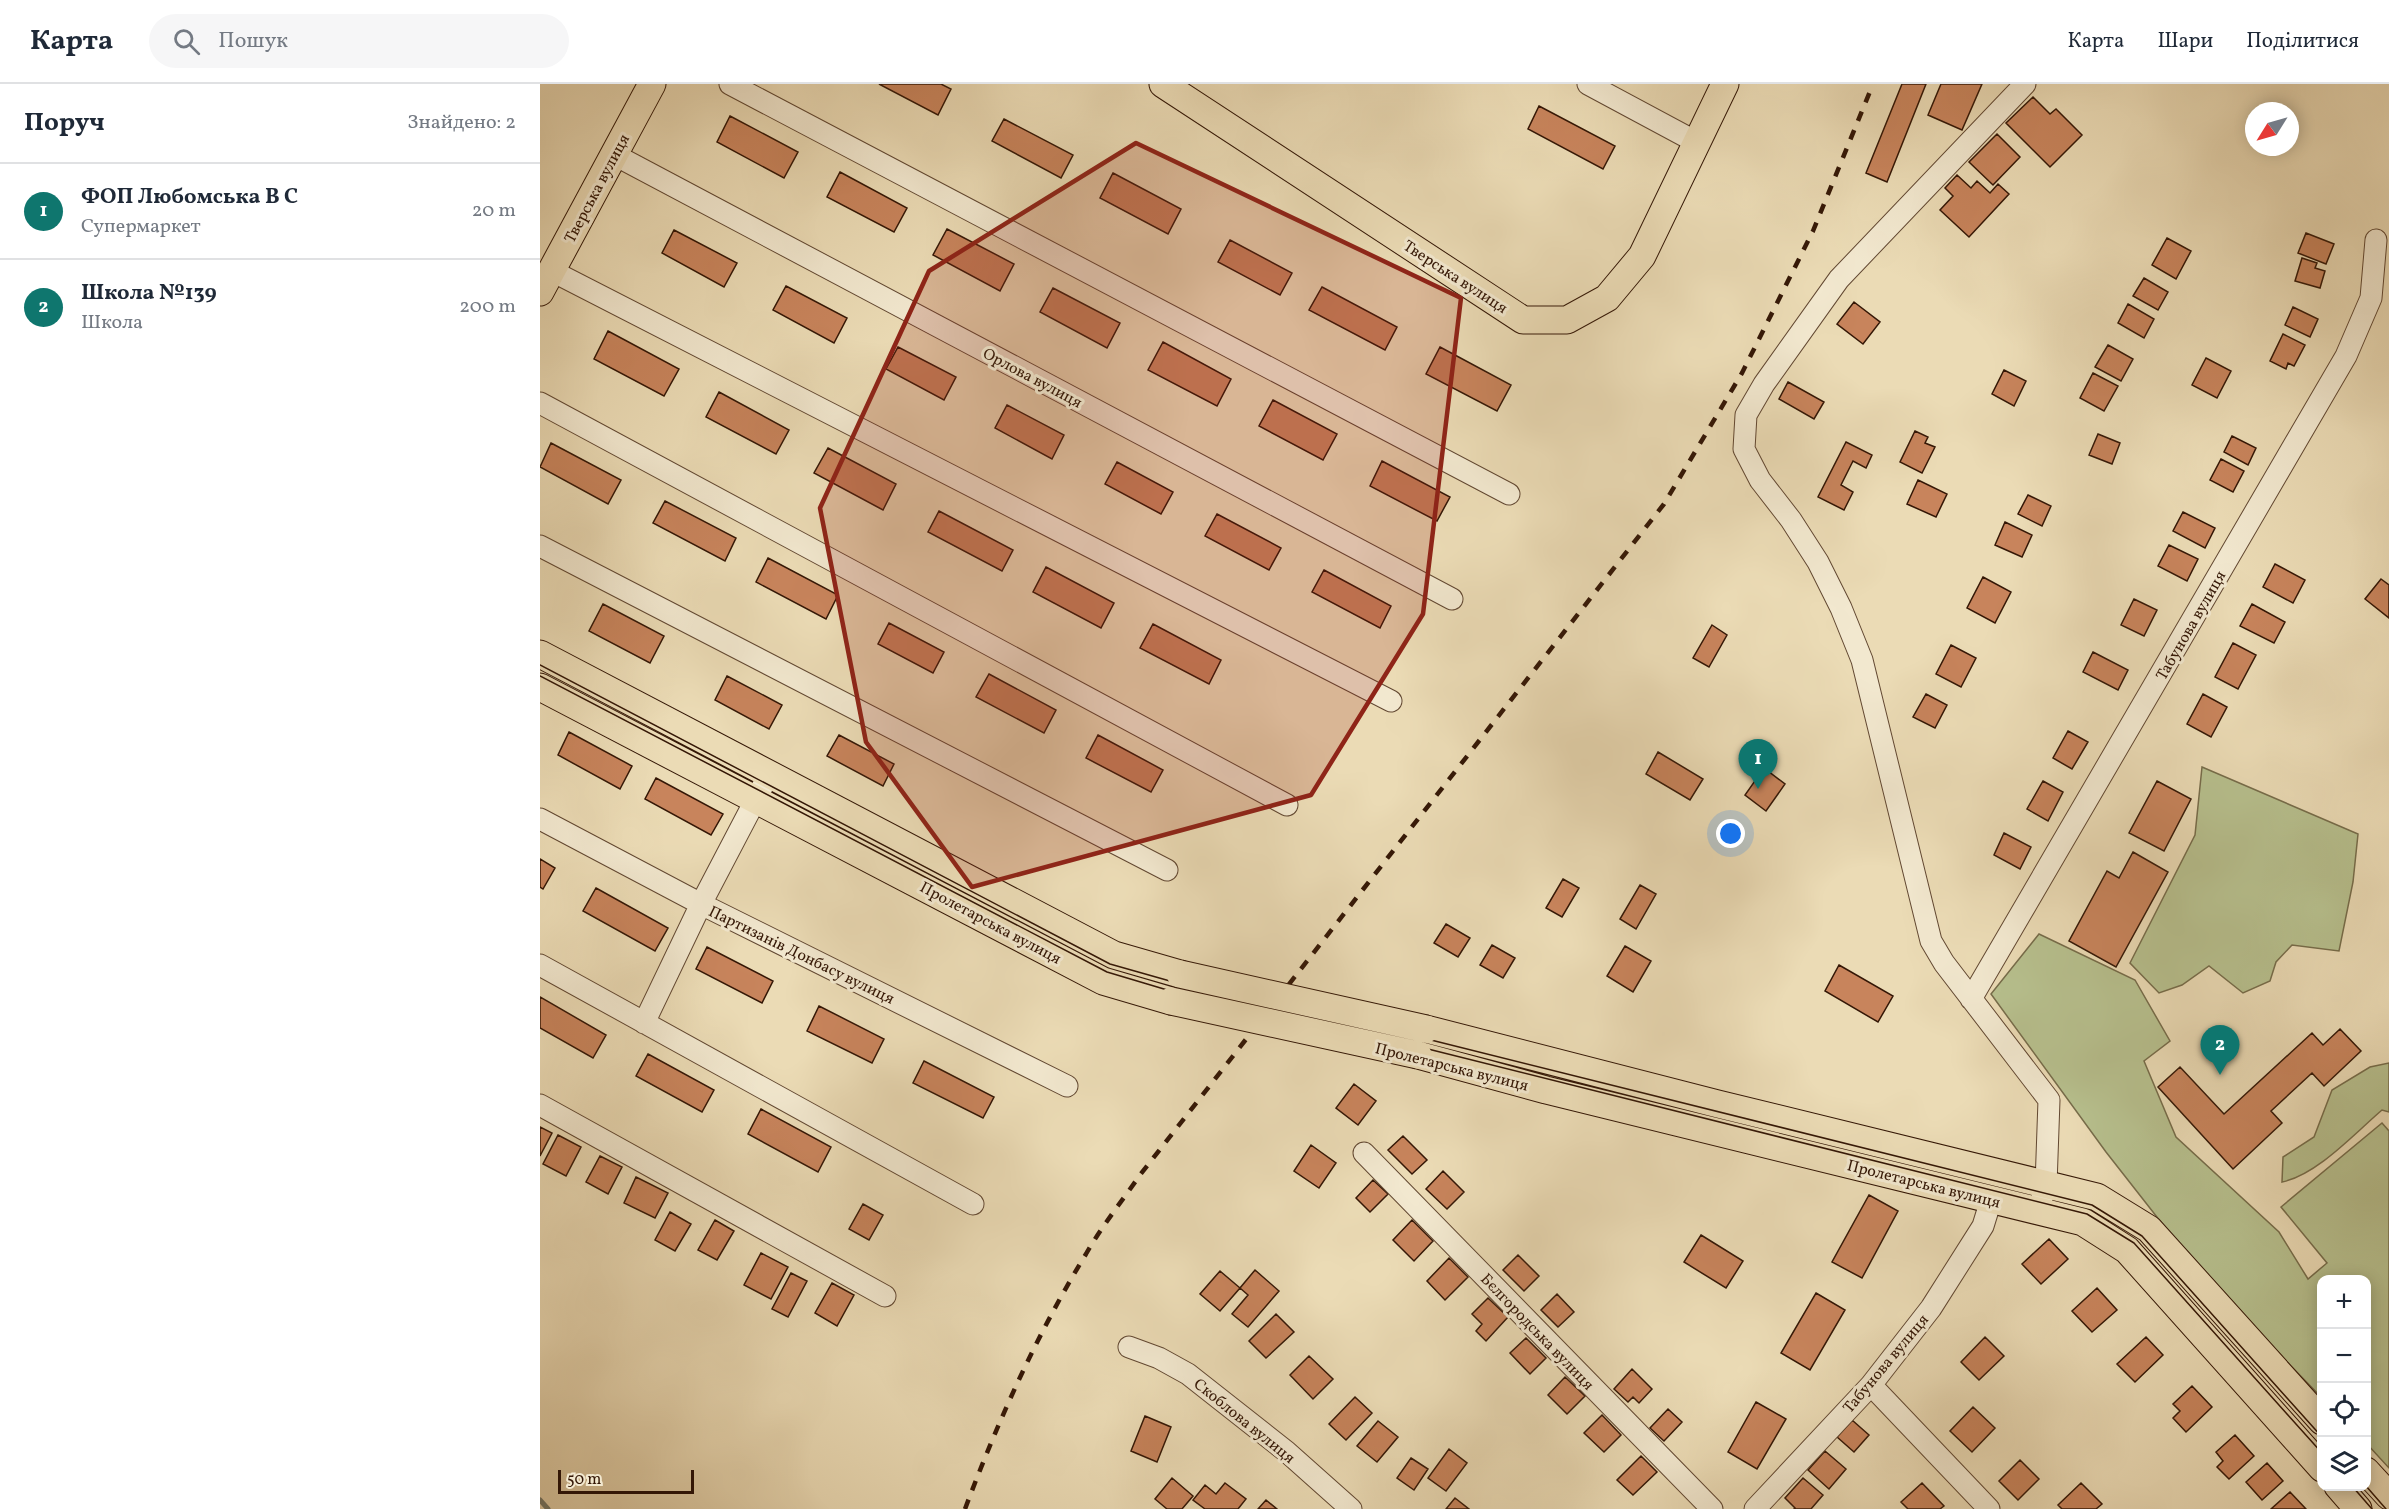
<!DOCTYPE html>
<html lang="uk">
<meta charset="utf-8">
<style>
:root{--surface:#fff;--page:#f6f6f7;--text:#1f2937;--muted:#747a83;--line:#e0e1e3;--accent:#0f766e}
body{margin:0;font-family:Vollkorn,serif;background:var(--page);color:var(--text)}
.controls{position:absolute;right:18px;bottom:18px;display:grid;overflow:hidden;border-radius:12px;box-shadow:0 3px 15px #0003}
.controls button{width:54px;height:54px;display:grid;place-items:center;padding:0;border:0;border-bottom:2px solid var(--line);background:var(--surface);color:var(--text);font:30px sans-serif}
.compass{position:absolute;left:1705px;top:18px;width:54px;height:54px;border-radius:50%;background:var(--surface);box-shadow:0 3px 15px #0003;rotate:233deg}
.scale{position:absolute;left:18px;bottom:15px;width:136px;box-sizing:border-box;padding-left:6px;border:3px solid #341706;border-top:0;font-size:16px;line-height:21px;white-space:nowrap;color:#341706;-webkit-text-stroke:4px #f2e8cf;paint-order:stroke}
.you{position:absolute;left:1191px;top:750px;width:21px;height:21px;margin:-15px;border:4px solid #fff;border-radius:50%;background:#1a73e8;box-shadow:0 0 0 9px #1a73e833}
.badge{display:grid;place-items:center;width:39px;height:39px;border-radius:50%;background:var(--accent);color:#fff;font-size:20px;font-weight:700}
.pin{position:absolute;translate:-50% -50px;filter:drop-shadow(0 2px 3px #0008)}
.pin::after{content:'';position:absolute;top:32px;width:21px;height:18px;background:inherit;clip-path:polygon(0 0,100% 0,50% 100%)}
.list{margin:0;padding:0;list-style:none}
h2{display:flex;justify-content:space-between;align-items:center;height:78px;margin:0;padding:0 24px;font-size:26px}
h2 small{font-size:20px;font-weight:400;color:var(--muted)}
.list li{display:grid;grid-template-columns:39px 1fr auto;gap:18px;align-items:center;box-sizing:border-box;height:96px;padding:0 24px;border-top:2px solid var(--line)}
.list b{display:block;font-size:22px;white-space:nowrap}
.list p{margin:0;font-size:20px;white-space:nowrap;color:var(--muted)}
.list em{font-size:20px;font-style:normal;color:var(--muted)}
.icon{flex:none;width:33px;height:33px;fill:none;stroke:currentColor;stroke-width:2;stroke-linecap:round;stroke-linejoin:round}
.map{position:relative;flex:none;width:1849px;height:1425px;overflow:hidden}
header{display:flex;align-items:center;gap:36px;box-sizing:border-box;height:84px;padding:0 30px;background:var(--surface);border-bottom:2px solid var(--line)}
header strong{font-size:28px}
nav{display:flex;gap:33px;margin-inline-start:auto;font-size:21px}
.search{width:420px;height:54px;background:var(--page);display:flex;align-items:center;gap:15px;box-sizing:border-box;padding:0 21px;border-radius:33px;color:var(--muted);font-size:22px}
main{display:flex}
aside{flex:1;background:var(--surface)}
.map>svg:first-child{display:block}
</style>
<header>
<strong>Карта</strong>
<div class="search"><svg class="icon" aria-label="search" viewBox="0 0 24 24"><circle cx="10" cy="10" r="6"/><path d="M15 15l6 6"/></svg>Пошук</div>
<nav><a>Карта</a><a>Шари</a><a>Поділитися</a></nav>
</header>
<main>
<aside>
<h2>Поруч<small>Знайдено: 2</small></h2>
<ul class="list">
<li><span class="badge">1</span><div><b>ФОП Любомська В С</b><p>Супермаркет</p></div><em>20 m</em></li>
<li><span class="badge">2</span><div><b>Школа №139</b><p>Школа</p></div><em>200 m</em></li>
</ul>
</aside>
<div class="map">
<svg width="1849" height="1425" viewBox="0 0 1849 1425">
<rect width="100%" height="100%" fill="#ebdbb5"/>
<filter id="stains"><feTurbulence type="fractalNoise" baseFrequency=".00333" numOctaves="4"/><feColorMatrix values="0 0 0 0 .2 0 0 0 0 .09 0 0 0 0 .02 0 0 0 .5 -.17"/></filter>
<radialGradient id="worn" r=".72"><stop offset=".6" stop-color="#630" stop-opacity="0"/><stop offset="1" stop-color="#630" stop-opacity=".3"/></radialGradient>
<path fill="#b7c08e" stroke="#766c4a" stroke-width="1.5" d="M1662 683 1818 750 1813 798 1799 867 1752 861 1736 878 1730 897 1703 909 1669 882 1642 901 1619 909 1590 879 1655 751Z
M1499 850 1595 896 1630 957 1604 977 1636 1053 1739 1148 1768 1195 1787 1179 1741 1123 1842 1039 1849 1047V1384L1827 1360 1826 1196H1782L1781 1313 1660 1188 1566 1068 1451 910Z
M1849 979V1028L1842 1026C1815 1049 1777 1091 1742 1098L1743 1073 1774 1053 1792 1006 1830 983Z"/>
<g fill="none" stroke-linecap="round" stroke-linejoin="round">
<path stroke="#71796d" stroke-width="5" d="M0 1416 8 1425"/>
</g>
<path fill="#c8845c" stroke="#341706" stroke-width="1.5" d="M339 0H401L411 5 398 31Z
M1362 0H1386L1347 98 1326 89Z
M1401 0H1442L1422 46 1388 31Z
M1493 13 1510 30 1516 25 1542 51 1510 83 1466 39Z
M999 22 1075 62 1063 85 988 45Z
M190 32 258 68 244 94 177 58Z
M464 35 533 71 521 94 452 57Z
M1457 50 1480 73 1453 101 1429 78Z
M300 88 367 124 354 148 287 113Z
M573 89 641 125 628 150 560 114Z
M1417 91 1431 104 1437 97 1450 109 1458 100 1469 110 1429 153 1400 126 1413 112 1405 104Z
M407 145 474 180 460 207 393 171Z
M134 146 197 179 184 203 122 169Z
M1766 149 1794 160 1786 180 1758 169Z
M1627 154 1651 167 1636 195 1612 181Z
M690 156 752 189 740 211 678 178Z
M1762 174 1777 179 1775 184 1785 187 1780 204 1755 197Z
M1604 194 1628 208 1618 226 1593 212Z
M246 202 307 234 294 259 233 226Z
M782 203 857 243 845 266 769 226Z
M513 204 580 239 567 264 500 228Z
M1314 218 1340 238 1323 260 1297 240Z
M1588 220 1614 235 1604 254 1578 239Z
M1753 223 1778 235 1770 253 1745 241Z
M68 247 139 285 124 312 54 275Z
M1743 250 1765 261 1754 282 1748 279 1746 285 1730 277Z
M623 258 691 295 677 322 608 286Z
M1568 261 1593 275 1581 297 1555 283Z
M358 263 416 293 404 316 346 285Z
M900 263 971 301 957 327 886 290Z
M1666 274 1691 287 1677 314 1652 301Z
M1464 286 1486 297 1474 322 1452 310Z
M1553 289 1578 302 1564 327 1540 314Z
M1248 298 1284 318 1274 335 1239 315Z
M179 308 249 346 236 370 166 333Z
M733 316 797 350 783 376 719 342Z
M467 321 524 351 512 375 455 344Z
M1375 347 1388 353 1385 359 1395 363 1382 389 1360 378Z
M1558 350 1580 359 1572 380 1549 371Z
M1692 352 1716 364 1708 381 1684 368Z
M1306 358 1332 371 1326 384 1313 377 1301 401 1313 408 1304 426 1278 413Z
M11 359 81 396 68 420 0 383Z
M288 364 356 400 343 426 274 389Z
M1681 375 1704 387 1693 408 1670 396Z
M842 377 910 413 897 437 830 402Z
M577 378 633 408 621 430 565 400Z
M1378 396 1407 410 1396 433 1367 420Z
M1488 411 1511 422 1502 442 1478 430Z
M125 417 196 454 185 477 113 439Z
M399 427 473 466 462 487 388 448Z
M1643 428 1675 444 1665 464 1633 447Z
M677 430 741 464 729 486 665 452Z
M1465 438 1492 451 1482 473 1455 461Z
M1629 461 1658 475 1647 497 1618 482Z
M228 474 298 511 286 535 216 498Z
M1735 480 1765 496 1753 519 1723 503Z
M506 483 574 519 561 544 493 508Z
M784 486 851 522 840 544 772 508Z
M1443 493 1471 508 1455 539 1427 524Z
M1841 495 1849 501V534L1825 515Z
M1594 515 1617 526 1604 552 1581 541Z
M63 520 124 552 110 579 49 547Z
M1712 520 1745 538 1734 559 1700 542Z
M349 539 404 568 393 589 338 560Z
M613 540 681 576 669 600 600 564Z
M1172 541 1187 551 1169 583 1153 574Z
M1693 559 1716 571 1698 605 1675 593Z
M1411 561 1436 574 1421 603 1396 590Z
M1553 568 1588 586 1578 606 1543 588Z
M449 590 516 626 504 649 436 613Z
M187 592 242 621 229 645 175 616Z
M1386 610 1407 621 1395 644 1373 633Z
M1663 610 1687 623 1671 653 1647 640Z
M1528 647 1548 658 1532 685 1513 674Z
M29 648 92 682 80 705 18 671Z
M299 651 354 680 343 702 287 672Z
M558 651 623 686 611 708 546 674Z
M1118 668 1163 695 1150 716 1106 690Z
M1224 684 1245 700 1226 727 1205 711Z
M116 694 183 730 171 751 105 715Z
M1503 697 1523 708 1508 737 1487 725Z
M1617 697 1651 715 1624 767 1589 749Z
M1464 749 1491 763 1480 785 1454 771Z
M1593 768 1628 788 1576 883 1529 857 1567 787 1579 794Z
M0 775 15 784 3 805 0 803Z
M1023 795 1039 804 1022 833 1006 824Z
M1100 801 1116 810 1096 845 1080 835Z
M56 804 128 844 115 867 43 827Z
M906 840 930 854 918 873 894 859Z
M952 861 975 874 963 894 940 881Z
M1085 862 1111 877 1093 908 1067 892Z
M167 863 233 897 222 919 156 885Z
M1299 881 1353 912 1338 938 1285 907Z
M0 913 66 951 53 974 0 944Z
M279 922 344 955 332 979 267 947Z
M1800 945 1821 967 1784 1002 1772 989 1731 1027 1742 1039 1693 1085 1618 1003 1640 983 1684 1030 1772 949 1783 961Z
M108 970 174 1006 162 1028 96 992Z
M384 977 454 1013 443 1034 373 999Z
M814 1000 836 1017 818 1041 796 1024Z
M221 1025 291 1063 278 1088 208 1050Z
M0 1043 12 1049 0 1072Z
M18 1051 41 1063 26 1092 3 1080Z
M863 1052 887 1076 872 1090 848 1066Z
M771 1061 796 1079 779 1104 754 1087Z
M60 1072 82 1083 68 1110 46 1098Z
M903 1087 924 1108 907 1125 886 1105Z
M96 1093 128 1109 115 1134 84 1119Z
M833 1096 848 1110 830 1128 816 1114Z
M1329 1111 1358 1127 1322 1194 1292 1178Z
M323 1120 343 1131 329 1156 309 1145Z
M130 1128 151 1140 135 1167 115 1156Z
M175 1136 194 1147 177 1176 158 1166Z
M872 1136 893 1157 874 1177 853 1156Z
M1161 1151 1203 1177 1186 1204 1144 1178Z
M1509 1155 1528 1175 1501 1200 1482 1180Z
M221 1169 248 1183 231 1215 204 1201Z
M978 1171 999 1192 984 1207 963 1186Z
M909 1174 928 1193 905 1216 887 1197Z
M715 1186 739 1207 708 1243 692 1230 708 1211 700 1204Z
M680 1187 700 1204 680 1227 660 1210Z
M251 1189 267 1197 248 1233 232 1225Z
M292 1199 314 1211 297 1242 275 1229Z
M1557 1204 1577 1226 1552 1248 1532 1227Z
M1276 1209 1305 1226 1270 1286 1241 1269Z
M1017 1210 1034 1228 1018 1243 1001 1226Z
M948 1214 968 1233 946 1257 936 1247 942 1240 932 1230Z
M736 1230 754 1248 726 1274 709 1257Z
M1445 1253 1464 1272 1439 1296 1421 1278Z
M1606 1253 1623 1271 1595 1298 1577 1280Z
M986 1254 1006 1274 990 1290 970 1269Z
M769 1272 793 1295 773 1315 750 1291Z
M1092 1285 1112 1305 1099 1319 1093 1313 1088 1318 1074 1305Z
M1025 1293 1045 1312 1027 1330 1008 1311Z
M1652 1302 1672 1323 1646 1348 1633 1334 1640 1327 1633 1320Z
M815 1313 832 1329 806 1356 789 1340Z
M1216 1318 1246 1335 1217 1385 1188 1368Z
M1433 1323 1455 1344 1432 1368 1410 1347Z
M1128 1325 1142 1338 1124 1357 1110 1344Z
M1062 1331 1081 1351 1064 1368 1044 1349Z
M605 1332 631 1343 617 1378 591 1367Z
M1312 1336 1329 1351 1314 1368 1297 1353Z
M838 1337 858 1353 837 1378 817 1362Z
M1695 1351 1714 1372 1689 1395 1677 1383 1683 1377 1676 1368Z
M909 1365 927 1379 906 1407 888 1394Z
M1285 1367 1306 1385 1289 1405 1268 1386Z
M1101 1372 1117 1388 1093 1411 1077 1396Z
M871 1374 888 1385 874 1406 857 1394Z
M1480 1376 1499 1395 1478 1416 1459 1397Z
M1727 1379 1743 1397 1722 1416 1706 1398Z
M632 1394 653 1412 642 1425H627L615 1415Z
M1263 1394 1283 1411 1271 1425H1254L1255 1424 1245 1414Z
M685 1399 706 1415 698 1425H665L653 1416 665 1401 676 1410Z
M1382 1399 1404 1422 1400 1425H1368L1361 1418Z
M1541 1399 1562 1420 1556 1425H1522L1518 1421Z
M1750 1408 1766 1425H1731Z
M915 1414 929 1425H906Z
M726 1416 737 1425H718Z"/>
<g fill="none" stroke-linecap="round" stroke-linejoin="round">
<defs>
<path id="minor" d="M190 0 969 410
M1048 0 1158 59
M1485 0 1299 195 1224 300 1206 331 1204 365 1220 396 1251 436 1278 478 1301 524 1322 576 1391 857 1404 879 1509 1016 1506 1101 1502 1114
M73 70 912 515
M12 187 851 617
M0 319 747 721
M0 462 627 786
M0 735 161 820 527 1002
M0 881 433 1120
M1431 915 1806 272 1831 214 1836 156
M104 939 161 820 229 690
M0 1021 345 1212
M824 1069 1172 1425
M589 1263 619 1274 648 1290 747 1368 811 1425
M1331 1301 1449 1425
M1215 1425 1331 1301 1391 1224 1443 1142 1451 1116"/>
<path id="major" d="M623 0 983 236H1027L1067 214 1102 172 1185 0
M0 208 112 0
M0 570 574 871 640 890
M0 603 563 897 631 917
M886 945 1178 1020 1557 1113 1609 1145 1782 1337
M878 971 1006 1006 1543 1138 1587 1166 1782 1384
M1826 1387 1849 1412
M1798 1402 1818 1425"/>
</defs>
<use href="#minor" stroke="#624832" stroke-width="23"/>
<use href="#major" stroke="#341706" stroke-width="29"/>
<use href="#minor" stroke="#f2e8cf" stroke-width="21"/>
<use href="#major" stroke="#ebdbb5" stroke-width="27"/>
<path stroke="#341706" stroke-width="1.5" d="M0 581 570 880 637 899 883 954 1552 1121 1602 1152 1782 1353
M0 592 567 888 634 908 880 963 1547 1130 1594 1159 1782 1369
M1812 1402 1832 1425
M1826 1402 1846 1425"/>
<path stroke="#341706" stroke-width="4.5" stroke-dasharray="10 10" stroke-linecap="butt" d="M425 1425C458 1337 497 1250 546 1170 562 1142 582 1117 600 1091L1124 420 1202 289 1273 147 1333 0"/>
<defs>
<path id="major-bridge" d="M640 890 886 945
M631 917 878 971"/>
</defs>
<use href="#major-bridge" stroke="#341706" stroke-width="29" stroke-linecap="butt"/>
<use href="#major-bridge" stroke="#ebdbb5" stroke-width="27"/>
</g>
<path fill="#8f2418" fill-opacity="0.2" stroke="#8f2418" stroke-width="4.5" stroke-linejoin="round" d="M596 59 921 214 883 530 771 711 432 803 326 658 280 424 389 187Z"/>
<g text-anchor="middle" stroke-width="6" stroke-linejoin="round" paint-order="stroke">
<g font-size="16" fill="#341706" stroke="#f2e8cf">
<text transform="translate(56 104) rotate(-62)" y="6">Тверська вулиця</text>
<text transform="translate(916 192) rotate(33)" y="6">Тверська вулиця</text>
<text transform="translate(493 293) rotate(28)" y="6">Орлова вулиця</text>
<text transform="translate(1650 541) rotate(-60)" y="6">Табунова вулиця</text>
<text transform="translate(451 838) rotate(28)" y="6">Пролетарська вулиця</text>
<text transform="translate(262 870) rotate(26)" y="6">Партизанів Донбасу вулиця</text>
<text transform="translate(912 982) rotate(14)" y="6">Пролетарська вулиця</text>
<text transform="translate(1384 1099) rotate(14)" y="6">Пролетарська вулиця</text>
<text transform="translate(998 1247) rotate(46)" y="6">Бєлгородська вулиця</text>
<text transform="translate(1345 1279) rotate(-50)" y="6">Табунова вулиця</text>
<text transform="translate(705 1336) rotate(39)" y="6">Скоблова вулиця</text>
</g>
</g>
<rect width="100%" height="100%" filter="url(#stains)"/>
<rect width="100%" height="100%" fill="url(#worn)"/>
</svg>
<div class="controls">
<button>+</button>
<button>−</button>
<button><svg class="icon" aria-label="locate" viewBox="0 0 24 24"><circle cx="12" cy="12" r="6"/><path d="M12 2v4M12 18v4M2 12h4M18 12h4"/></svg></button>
<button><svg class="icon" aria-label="layers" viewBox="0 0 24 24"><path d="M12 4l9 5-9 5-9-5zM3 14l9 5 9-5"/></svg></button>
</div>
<svg class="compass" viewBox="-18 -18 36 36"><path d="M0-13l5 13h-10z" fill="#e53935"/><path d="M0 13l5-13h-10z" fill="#747a83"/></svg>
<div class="scale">50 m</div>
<div class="you"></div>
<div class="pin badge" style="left:1218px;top:705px">1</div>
<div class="pin badge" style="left:1680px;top:991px">2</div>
</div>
</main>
